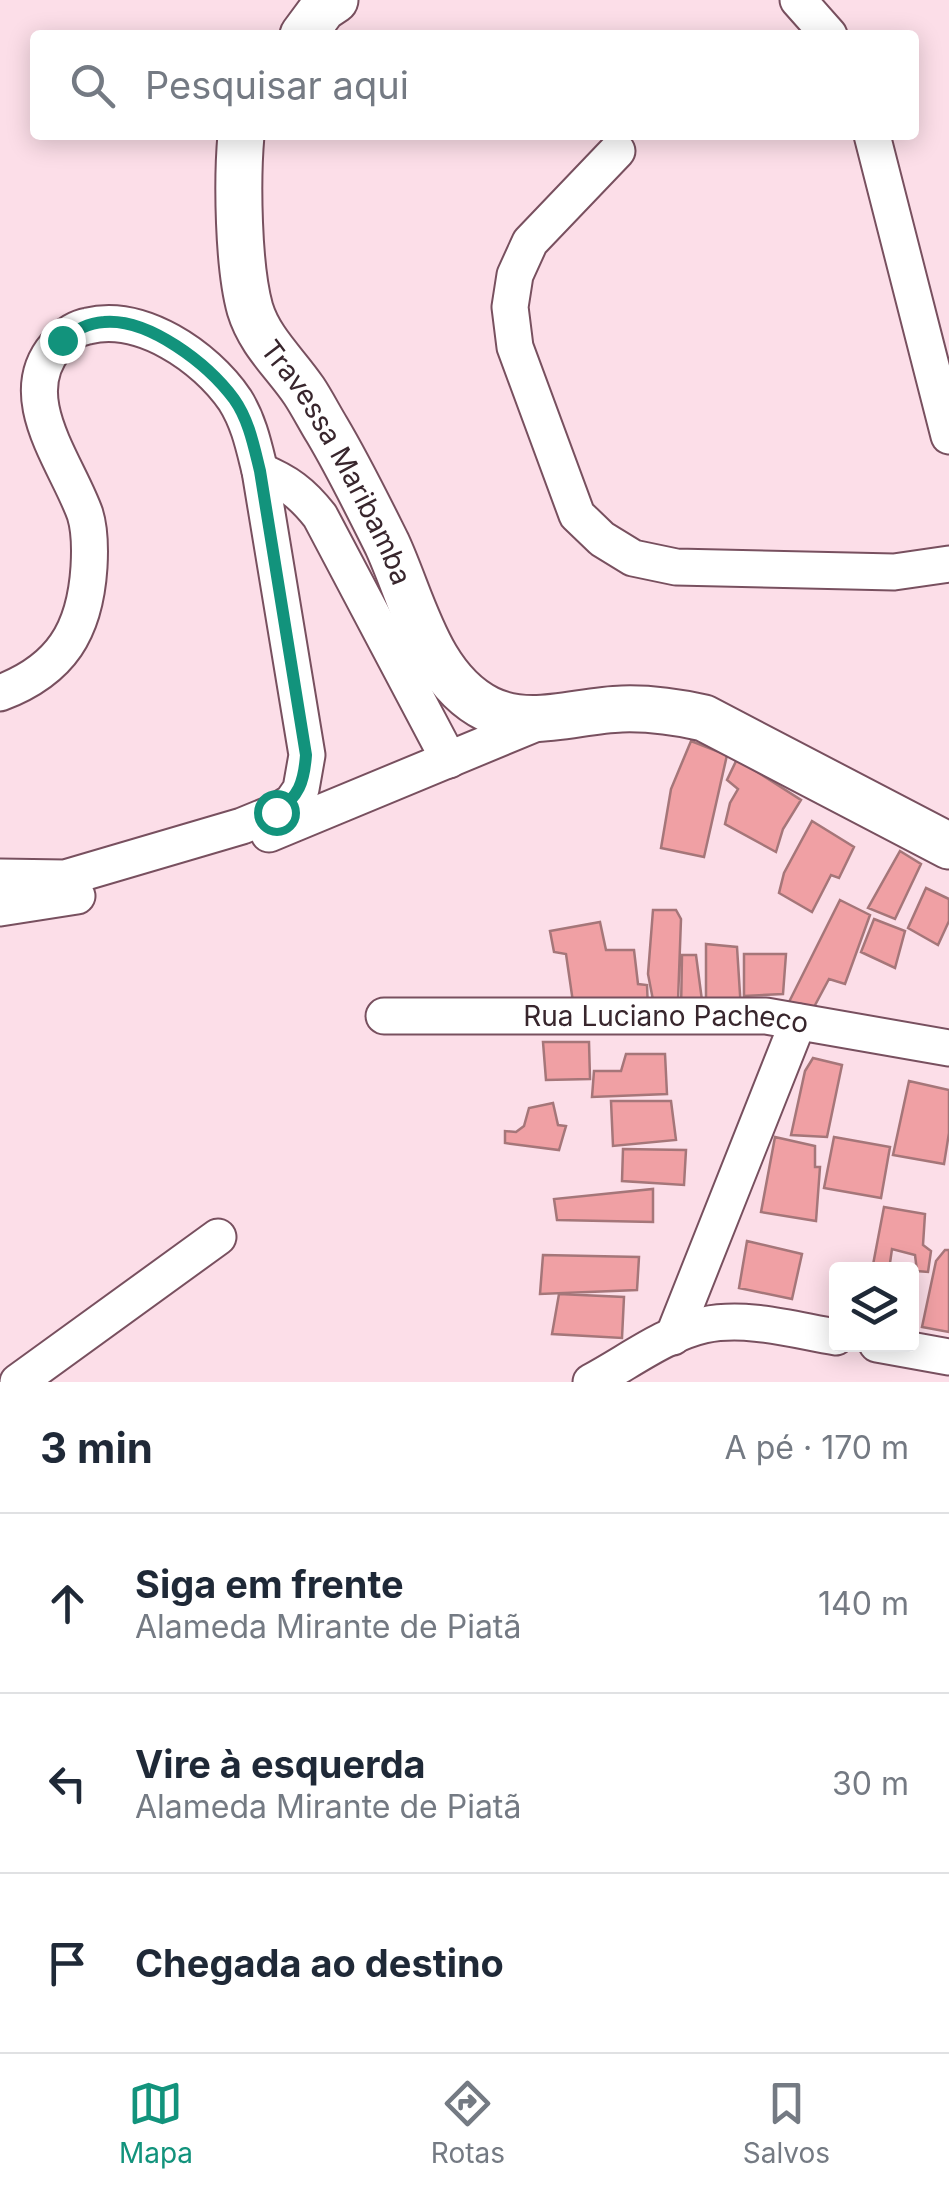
<!DOCTYPE html>
<html lang="pt">
<meta charset="utf-8">
<style>
:root{--surface:#fff;--page:#f6f6f7;--text:#1f2937;--muted:#747a83;--line:#e0e1e3;--accent:#12937c}
body{margin:0;font-family:Inter,sans-serif;background:var(--page);color:var(--text)}
.controls{position:absolute;right:30px;bottom:30px;display:grid;overflow:hidden;border-radius:10px;box-shadow:0 5px 25px #0003}
.controls button{width:90px;height:90px;display:grid;place-items:center;padding:0;border:0;border-bottom:2px solid var(--line);background:var(--surface);color:var(--text);font:50px sans-serif}
.stop{position:absolute;width:30px;height:30px;margin:-22px;border:8px solid #12937c;border-radius:50%;background:#fff}
.stop.end{background:#12937c;border-color:#fff;box-shadow:0 2px 10px #0008}
.list{margin:0;padding:0;list-style:none}
h2{display:flex;justify-content:space-between;align-items:center;height:130px;margin:0;padding:0 40px;font-size:42px}
h2 small{font-size:32px;font-weight:400;color:var(--muted)}
.list li{display:grid;grid-template-columns:65px 1fr auto;gap:30px;align-items:center;box-sizing:border-box;height:180px;padding:0 40px;border-top:2px solid var(--line)}
.list b{display:block;font-size:38px;white-space:nowrap}
.list p{margin:0;font-size:32px;white-space:nowrap;color:var(--muted)}
.list em{font-size:32px;font-style:normal;color:var(--muted)}
.icon{flex:none;width:55px;height:55px;fill:none;stroke:currentColor;stroke-width:2;stroke-linecap:round;stroke-linejoin:round}
.map{position:relative;flex:none;width:949px;height:1382px;overflow:hidden}
.search{position:absolute;background:var(--surface);box-shadow:0 5px 25px #0003;left:30px;right:30px;top:30px;height:110px;display:flex;align-items:center;gap:25px;box-sizing:border-box;padding:0 35px;border-radius:10px;color:var(--muted);font-size:38px}
.sheet{height:670px;background:var(--surface)}
nav{display:flex;justify-content:space-around;align-items:center;box-sizing:border-box;height:140px;border-top:2px solid var(--line);background:var(--surface);font-size:28px;color:var(--muted)}
nav a{display:grid;justify-items:center;gap:5px}
nav .on{color:var(--accent)}
.map>svg:first-child{display:block}
</style>
<div class="map">
<svg width="949" height="1382" viewBox="0 0 949 1382">
<rect width="100%" height="100%" fill="#fcdee8"/>
<path fill="#f0a0a4" stroke="#a57679" stroke-width="2.5" d="M691 741 727 755 704 857 661 848 671 789Z
M737 759 801 800 783 829 776 852 725 824 730 803 738 789 727 780Z
M812 821 854 847 839 878 831 875 812 912 779 893 784 873Z
M900 851 921 864 895 919 868 908Z
M926 888 949 899V921L938 945 908 928Z
M840 900 870 915 845 984 829 979 814 1007 787 1006Z
M653 910H676L681 919 678 1001 653 1000 648 974Z
M874 919 905 931 895 968 861 952Z
M600 922 606 950H634L638 984 647 985 648 1010 574 1009 566 954 554 952 550 931Z
M706 944 737 947 741 1010H706Z
M744 954H786L783 994 744 996Z
M682 955H696L703 1008 681 1011Z
M543 1042H589L590 1079 546 1080Z
M626 1054H665L667 1094 592 1097 594 1071H621Z
M813 1058 842 1065 827 1137 791 1135 805 1071Z
M909 1081 949 1090V1133L944 1164 893 1155Z
M611 1101H671L676 1140 613 1146Z
M553 1103 558 1125 566 1126 559 1150 505 1143V1131L516 1132 524 1126 529 1108Z
M775 1137 815 1146V1167H820L816 1221 761 1212Z
M834 1137 890 1147 881 1198 824 1188Z
M623 1149 686 1150 684 1185 622 1181Z
M653 1189V1222L557 1220 554 1199Z
M884 1207 925 1214 923 1245 931 1251 928 1272 917 1271 915 1255 892 1249 889 1270H872Z
M747 1241 802 1254 792 1299 739 1288Z
M945 1250H949V1332L922 1327 936 1261Z
M543 1255 639 1257 637 1290 540 1294Z
M559 1294 624 1297 622 1338 552 1334Z"/>
<g fill="none" stroke-linecap="round" stroke-linejoin="round">
<defs>
<g id="minor">
<path d="M798 0 829 35"/>
<path d="M872 135 949 436"/>
<path d="M617 151 530 242 515 275 510 307 515 347 577 515 602 539 633 558 676 567 894 572 949 564"/>
<path d="M260 471C287 482 302 493 320 516L449 760"/>
<path d="M0 693C61 670 85 631 89 567 90 550 90 530 85 514 67 463 12 397 56 346 64 337 76 328 88 326 141 313 205 356 235 400 249 422 254 447 260 471L307 755 301 789 292 802 276 812 242 826 65 878 0 877"/>
<path d="M269 834 544 720"/>
<path d="M0 908 77 896"/>
<path id="s1" d="M384 1016H766L949 1048"/>
<path d="M673 1337 798 1022"/>
<path d="M877 1344 949 1357"/>
<path d="M18 1382 218 1237"/>
<path d="M591 1382C627 1363 664 1334 704 1325 747 1316 794 1330 836 1337"/>
</g>
<g id="major">
<path d="M303 35 323 8 335 0"/>
<path id="s2" d="M241 135C237 180 238 266 250 309 260 342 285 363 304 391 312 403 319 417 327 430 349 467 368 506 387 544 413 600 428 679 488 709 531 730 577 710 622 709 651 708 677 712 704 718L949 846"/>
</g>
</defs>
<use href="#minor" stroke="#78505f" stroke-width="39"/>
<use href="#major" stroke="#78505f" stroke-width="49"/>
<use href="#minor" stroke="#fff" stroke-width="35"/>
<use href="#major" stroke="#fff" stroke-width="45"/>
</g>
<g fill="none" stroke-linecap="round" stroke-linejoin="round">
<path stroke="#12937c" stroke-width="12" d="M62 340C76 330 88 323 104 322 149 318 208 364 234 399 249 420 254 447 260 471L306 755C304 782 299 797 276 812"/>
</g>
<g text-anchor="middle" stroke-width="8" stroke-linejoin="round" paint-order="stroke">
<g font-size="28" fill="#38262d" stroke="#fcdee8">
<text dy="10" stroke="none"><textPath href="#s2" startOffset="352">Travessa Maribamba</textPath></text>
<text dy="10" stroke="none"><textPath href="#s1" startOffset="282">Rua Luciano Pacheco</textPath></text>
</g>
</g>
</svg>
<div class="controls">
<button><svg class="icon" aria-label="layers" viewBox="0 0 24 24"><path d="M12 4l9 5-9 5-9-5zM3 14l9 5 9-5"/></svg></button>
</div>
<div class="stop" style="left:276px;top:812px"></div>
<div class="stop end" style="left:62px;top:340px"></div>
<div class="search"><svg class="icon" aria-label="search" viewBox="0 0 24 24"><circle cx="10" cy="10" r="6"/><path d="M15 15l6 6"/></svg>Pesquisar aqui</div>
</div>
<section class="sheet">
<h2>3 min<small>A pé · 170 m</small></h2>
<ul class="list">
<li><svg class="icon" aria-label="ahead" viewBox="0 0 24 24"><path d="M12 20V5M6 11l6-6 6 6"/></svg><div><b>Siga em frente</b><p>Alameda Mirante de Piatã</p></div><em>140 m</em></li>
<li><svg class="icon" aria-label="left" viewBox="0 0 24 24"><path d="M17 20v-9H6M10 6l-5 5 5 5"/></svg><div><b>Vire à esquerda</b><p>Alameda Mirante de Piatã</p></div><em>30 m</em></li>
<li><svg class="icon" aria-label="arrive" viewBox="0 0 24 24"><path d="M6 21V4h12l-3 4 3 4H6"/></svg><div><b>Chegada ao destino</b></div></li>
</ul>
</section>
<nav>
<a class="on"><svg class="icon" aria-label="map" viewBox="0 0 24 24"><path d="M3 6l6-2 6 2 6-2v14l-6 2-6-2-6 2zM9 4v14M15 6v14"/></svg>Mapa</a>
<a><svg class="icon" aria-label="directions" viewBox="0 0 24 24"><path d="M12 3l9 9-9 9-9-9zM9 14v-3h6M13 9l2 2-2 2"/></svg>Rotas</a>
<a><svg class="icon" aria-label="saved" viewBox="0 0 24 24"><path d="M7 4h10v16l-5-4-5 4z"/></svg>Salvos</a>
</nav>
